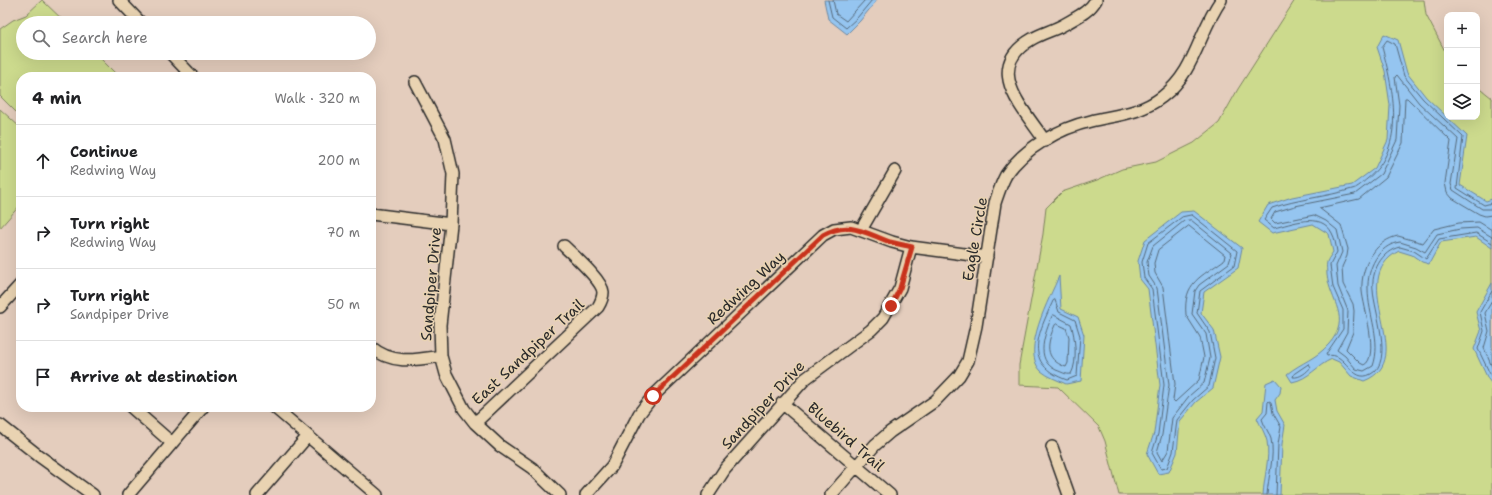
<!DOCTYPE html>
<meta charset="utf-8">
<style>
:root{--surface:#fff;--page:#f2f2f2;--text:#202124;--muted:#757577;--line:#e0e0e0}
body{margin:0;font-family:"Shantell Sans",sans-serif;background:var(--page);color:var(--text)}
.controls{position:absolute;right:12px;top:12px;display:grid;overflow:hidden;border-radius:8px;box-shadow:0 4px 16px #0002}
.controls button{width:36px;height:36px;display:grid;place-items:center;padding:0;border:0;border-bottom:1px solid var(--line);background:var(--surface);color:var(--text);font:20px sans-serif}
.stop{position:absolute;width:12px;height:12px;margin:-9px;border:3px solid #c8321e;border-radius:50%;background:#fff}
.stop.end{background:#c8321e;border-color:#fff;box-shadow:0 1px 4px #0008}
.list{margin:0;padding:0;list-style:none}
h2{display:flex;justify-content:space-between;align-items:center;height:52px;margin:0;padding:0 16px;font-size:17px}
h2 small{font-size:13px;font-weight:400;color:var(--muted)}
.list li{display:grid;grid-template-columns:26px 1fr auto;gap:12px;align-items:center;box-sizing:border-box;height:72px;padding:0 16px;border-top:1px solid var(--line)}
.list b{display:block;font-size:15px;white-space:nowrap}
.list p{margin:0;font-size:13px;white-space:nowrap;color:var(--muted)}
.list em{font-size:13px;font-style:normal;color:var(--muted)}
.icon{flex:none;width:22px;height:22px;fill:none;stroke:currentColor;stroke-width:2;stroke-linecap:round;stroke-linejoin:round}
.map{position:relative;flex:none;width:1492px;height:495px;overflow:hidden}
.search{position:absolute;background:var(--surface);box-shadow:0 4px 16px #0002;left:16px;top:16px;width:360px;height:44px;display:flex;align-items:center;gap:10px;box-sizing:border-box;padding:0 14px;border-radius:22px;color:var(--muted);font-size:15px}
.panel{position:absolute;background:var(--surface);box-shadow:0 4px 16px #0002;left:16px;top:72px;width:360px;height:340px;border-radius:16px}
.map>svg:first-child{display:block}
</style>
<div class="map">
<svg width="1492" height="495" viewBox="0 0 1492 495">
<rect width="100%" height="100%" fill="#e4cdbd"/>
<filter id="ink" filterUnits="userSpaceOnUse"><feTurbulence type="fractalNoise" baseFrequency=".025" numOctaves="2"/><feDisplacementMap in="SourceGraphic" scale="8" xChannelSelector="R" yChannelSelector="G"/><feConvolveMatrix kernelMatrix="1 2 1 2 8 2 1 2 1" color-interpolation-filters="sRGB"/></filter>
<g filter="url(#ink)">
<path fill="#ccda8d" stroke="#7c825c" d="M42 0 66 23H23V53H95L119 77H21V117L0 96V29L13 20 26 15Z
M1295 0H1424L1426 15 1447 55V117H1477V86L1492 98V495H1119L1105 441 1099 427 1058 387 1019 385V365L1043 234 1046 208 1062 192 1097 180 1122 169 1156 162 1194 143 1219 123 1238 89Z
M0 109 21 128V204L0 228Z"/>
<path fill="#95c5f0" stroke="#6b87a1" d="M824 0H877L860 21 847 34 828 19Z
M1384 34 1398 40 1407 73 1426 97 1467 136 1460 185 1486 201 1492 199V248L1476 237 1441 242 1429 264 1422 262 1412 255 1399 251C1343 280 1421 359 1364 381L1351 376 1339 362 1332 359C1317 365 1309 379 1292 382L1287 374C1302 362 1316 359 1329 344 1352 318 1330 301 1327 275 1327 271 1326 266 1327 262 1328 259 1331 255 1333 252L1329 234 1313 224 1272 233 1258 222 1268 205 1292 197 1352 185 1375 168 1388 140 1390 105 1385 71 1377 47Z
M1194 211 1242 248 1238 268 1204 292 1201 313 1214 330 1220 357 1213 388 1196 402 1180 421 1177 453 1169 472 1158 474 1147 454 1154 433 1160 385 1148 289 1140 279 1138 261 1145 240 1181 212Z
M1059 276 1061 309 1078 317 1084 335 1081 381 1066 384C1058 380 1048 377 1041 371 1020 351 1050 298 1059 276Z
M1492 283V384L1488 379 1474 349 1481 331 1476 312Z
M1275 379 1281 386 1280 393 1275 400 1277 411 1285 425 1282 444 1280 495H1263C1264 477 1270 459 1267 441 1265 433 1260 425 1257 418L1263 411 1266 383Z"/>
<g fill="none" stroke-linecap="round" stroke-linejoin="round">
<path stroke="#55697a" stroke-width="1" d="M828 0 832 17 846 28 857 18 872 0
M833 0 836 14 846 21 865 0
M1492 203 1484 205 1457 188 1463 137 1423 99 1404 76 1395 44 1387 40 1382 47C1393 89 1407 147 1367 179 1363 182 1358 188 1352 189 1326 197 1298 199 1272 208L1264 220 1274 228C1291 224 1321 211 1332 233 1335 238 1336 246 1337 252L1330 265 1333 287 1343 310V329L1326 354 1327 356C1346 350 1351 385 1371 374 1394 362 1374 310 1373 290 1371 272 1381 251 1400 247L1414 251 1426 259 1439 239 1476 233 1492 243
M1492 209H1482L1453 190 1451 184 1458 139 1419 103 1397 75 1395 77 1399 105 1397 140 1381 174 1355 194 1295 206 1275 212 1271 219 1275 223 1314 215 1326 221 1337 230 1342 252 1336 266 1338 286 1348 311 1347 332 1337 350 1345 356 1356 369 1364 371 1373 366C1382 340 1368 315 1368 289 1367 269 1378 245 1400 242L1416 247 1425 252 1437 234 1460 229 1477 228 1492 237
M1192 215 1237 251 1234 266 1200 291 1197 313 1210 332 1215 358 1209 386 1193 400 1177 420 1173 452 1167 468 1161 469 1152 453 1158 434 1164 385 1152 289 1144 278 1142 262 1148 243 1182 217Z
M1492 215 1485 216 1479 214 1452 198 1447 192 1445 183 1451 141 1407 98H1405L1403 143 1386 177 1359 199 1319 208 1341 225 1348 249 1347 256 1342 267 1343 284 1353 304 1354 311 1353 332 1346 349 1360 363 1364 365C1380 357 1363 305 1362 291 1361 278 1365 263 1373 253 1379 244 1388 238 1398 236L1423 243 1434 229 1459 223 1479 222 1492 230
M1191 220 1232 253 1229 263 1199 285 1195 291 1192 314 1206 334 1210 358 1204 383 1189 396 1172 418 1168 451 1162 461 1157 452 1162 435 1169 385 1157 288 1149 276 1147 262 1153 246 1184 221Z
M1189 226 1225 255 1224 260C1201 277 1183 282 1186 315L1200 337 1204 357 1199 380 1175 402 1173 400 1175 384 1163 287 1155 273 1154 263 1158 250Z
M1492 291 1480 312 1484 331 1478 349 1492 378
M1055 300 1059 312 1075 320 1080 336 1077 376 1067 380C1022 364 1038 334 1053 301Z
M1492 301 1485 313 1489 331 1484 348 1492 367
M1054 315 1071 324C1075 336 1078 362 1071 374 1066 375 1062 372 1056 370 1034 359 1045 334 1052 316Z
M1057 324 1066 328 1069 337 1068 363 1066 367C1043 359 1047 343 1055 325Z
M1309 364 1311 367C1307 372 1300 378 1293 377L1294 374Z
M1267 495C1268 477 1275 457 1271 439 1269 432 1264 426 1262 419L1267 413 1268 402 1269 401 1271 402 1273 413 1281 427 1278 444 1276 495"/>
<defs>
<path id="minor" d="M119 0 141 23
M170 53 193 77
M415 82 445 139 453 174 451 224 440 325 441 356 446 374 464 409 475 423 500 446 532 468 560 495
M1045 141C1023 108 982 68 1032 39 1042 33 1055 30 1065 24 1077 17 1089 12 1096 0
M371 214 451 224
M861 230 895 171
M0 307 21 284
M371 347C392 365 416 360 441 356
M782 403 890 495
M131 407 172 443
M274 407 377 495
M475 423 598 307C601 302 603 298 603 292 602 280 573 255 564 246
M0 425 39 456 93 495
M1052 447 1069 495
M128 495 203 407
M257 495 308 436
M586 495 612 466 639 414 653 396 823 235 834 229 851 227 892 242 911 247 987 257
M708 495 725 469 805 379 871 330 883 318 900 288 911 247
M831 495 875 445 890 432 935 401 959 376 968 361 976 326 995 203C998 194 1001 184 1006 175 1024 148 1060 128 1091 121 1116 115 1140 114 1162 97 1196 71 1198 33 1221 0"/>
</defs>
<use href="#minor" stroke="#2b2b2b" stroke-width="14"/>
<use href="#minor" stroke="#e9d3b2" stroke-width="11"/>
</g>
</g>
<g fill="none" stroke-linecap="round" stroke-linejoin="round" filter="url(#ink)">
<path stroke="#c8321e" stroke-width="5" d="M653 396 823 235C849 220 865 233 890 242 897 244 905 245 912 247L900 288 891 306"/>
</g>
<g text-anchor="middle" stroke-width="3" stroke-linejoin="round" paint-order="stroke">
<g font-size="15" fill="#2b2b2b" stroke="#e9d3b2">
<text transform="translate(975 239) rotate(-80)" y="5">Eagle Circle</text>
<text transform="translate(431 284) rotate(-85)" y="5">Sandpiper Drive</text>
<text transform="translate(746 288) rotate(-43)" y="5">Redwing Way</text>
<text transform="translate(528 352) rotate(-43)" y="5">East Sandpiper Trail</text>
<text transform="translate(763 405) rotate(-47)" y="5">Sandpiper Drive</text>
<text transform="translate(846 437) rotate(41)" y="5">Bluebird Trail</text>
</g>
</g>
</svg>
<div class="controls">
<button>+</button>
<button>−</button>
<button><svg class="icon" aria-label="layers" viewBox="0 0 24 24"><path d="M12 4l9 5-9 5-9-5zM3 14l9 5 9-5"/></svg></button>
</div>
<div class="stop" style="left:653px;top:396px"></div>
<div class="stop end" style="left:891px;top:306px"></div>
<div class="search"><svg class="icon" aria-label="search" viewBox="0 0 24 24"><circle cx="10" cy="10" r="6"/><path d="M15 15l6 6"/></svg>Search here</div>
<section class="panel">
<h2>4 min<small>Walk · 320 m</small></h2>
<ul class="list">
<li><svg class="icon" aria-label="ahead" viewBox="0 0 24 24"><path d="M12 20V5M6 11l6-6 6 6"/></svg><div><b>Continue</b><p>Redwing Way</p></div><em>200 m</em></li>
<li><svg class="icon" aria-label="right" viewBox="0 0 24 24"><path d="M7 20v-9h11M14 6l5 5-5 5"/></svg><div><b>Turn right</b><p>Redwing Way</p></div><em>70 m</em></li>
<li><svg class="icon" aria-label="right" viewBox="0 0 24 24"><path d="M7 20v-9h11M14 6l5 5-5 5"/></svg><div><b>Turn right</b><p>Sandpiper Drive</p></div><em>50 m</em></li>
<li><svg class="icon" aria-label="arrive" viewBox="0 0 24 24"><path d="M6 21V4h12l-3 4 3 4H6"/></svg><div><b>Arrive at destination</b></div></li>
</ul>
</section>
</div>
